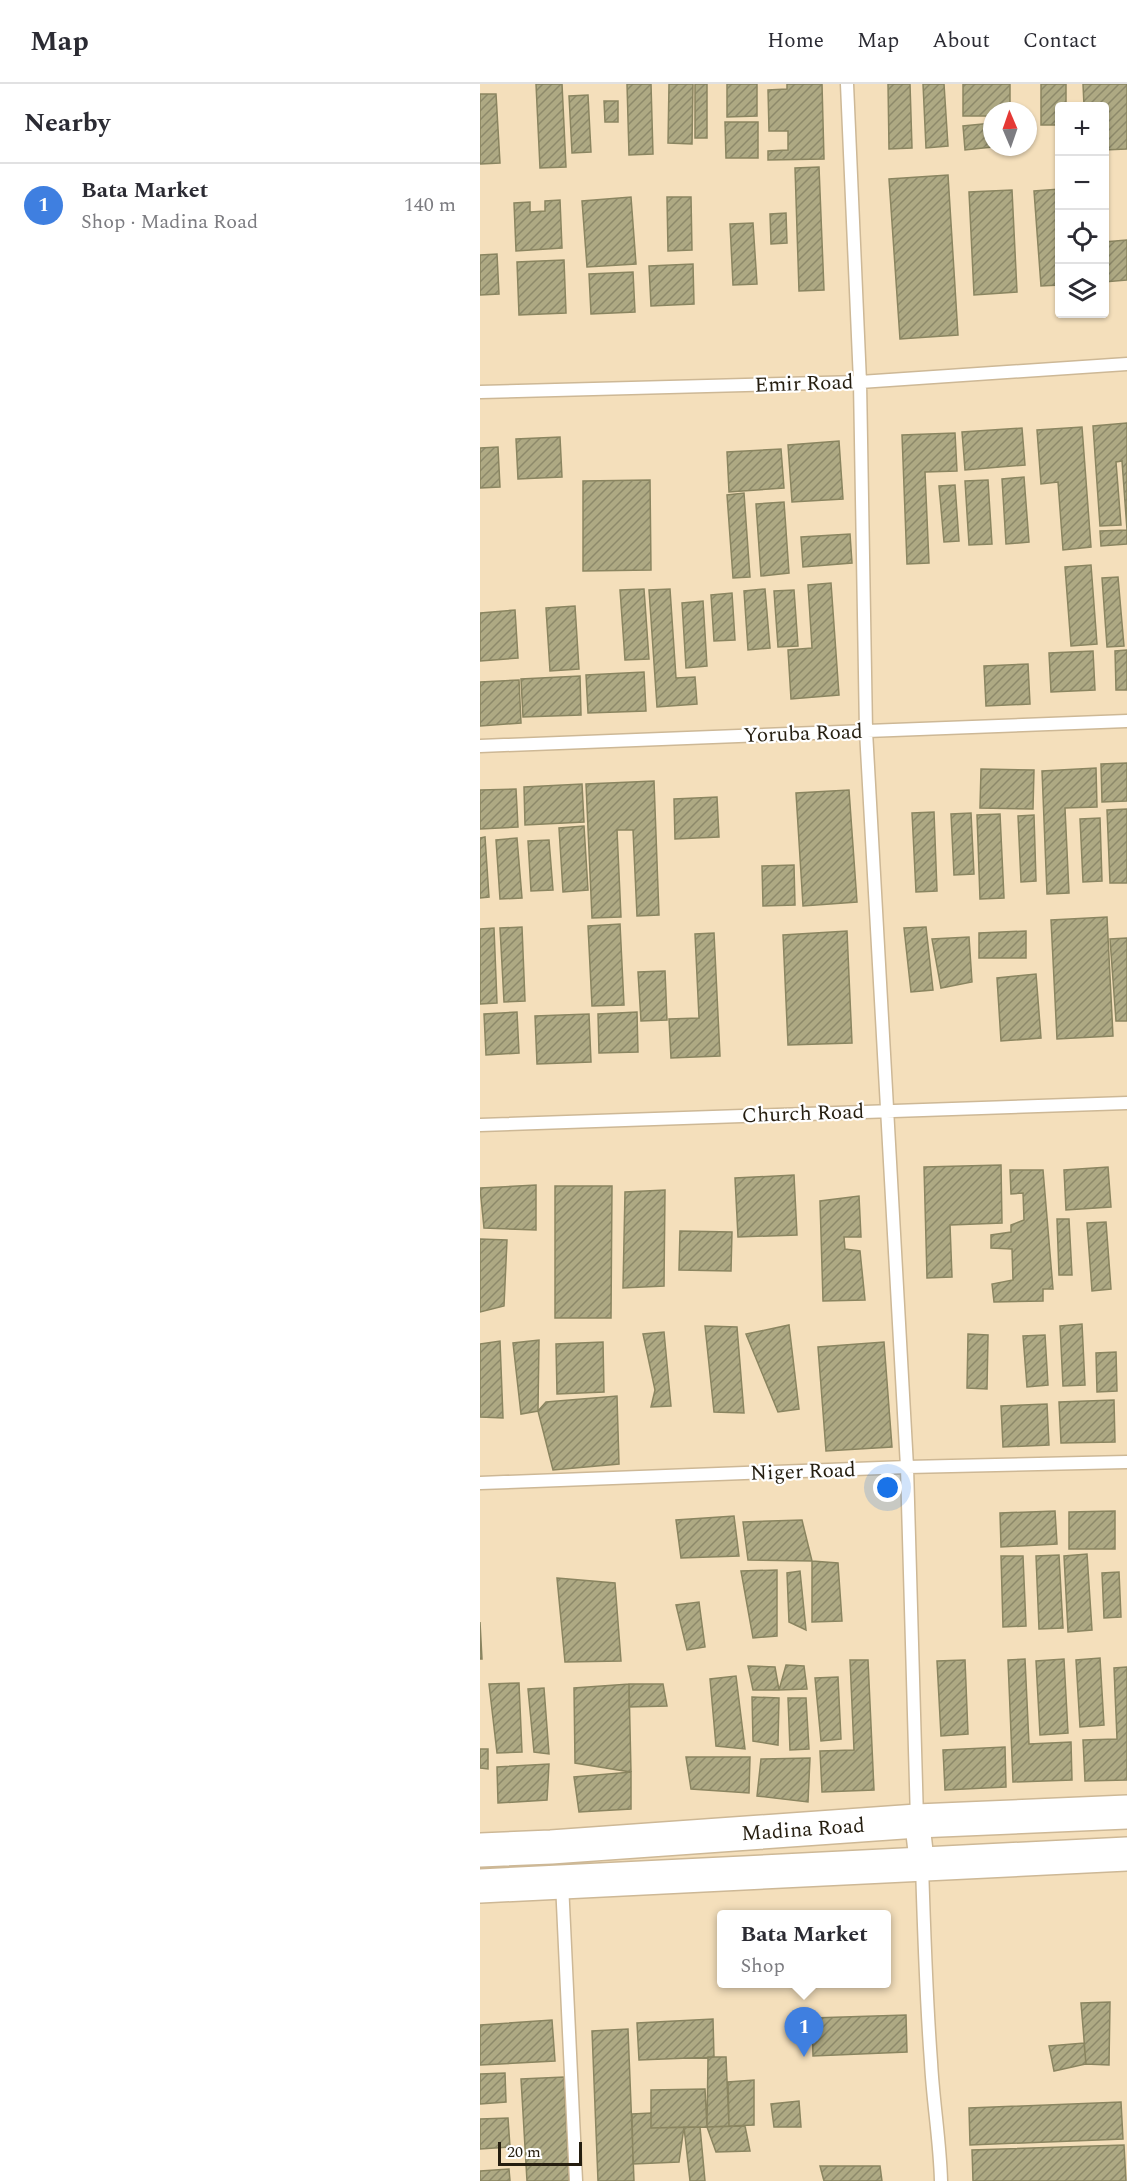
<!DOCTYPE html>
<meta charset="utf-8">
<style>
:root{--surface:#fff;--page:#f2f2f3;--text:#2b2b33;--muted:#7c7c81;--line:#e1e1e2;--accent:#1a73e8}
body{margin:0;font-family:Spectral,serif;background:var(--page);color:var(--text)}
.controls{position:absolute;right:18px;top:18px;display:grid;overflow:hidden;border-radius:6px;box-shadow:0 2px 4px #0004}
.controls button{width:54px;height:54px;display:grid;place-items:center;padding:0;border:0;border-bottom:2px solid var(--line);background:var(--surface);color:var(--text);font:30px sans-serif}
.compass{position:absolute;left:503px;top:18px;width:54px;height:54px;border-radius:50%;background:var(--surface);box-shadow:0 2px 4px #0004;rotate:358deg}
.scale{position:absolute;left:18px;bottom:15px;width:84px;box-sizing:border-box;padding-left:6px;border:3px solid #251e10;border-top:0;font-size:16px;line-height:21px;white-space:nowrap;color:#251e10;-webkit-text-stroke:4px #fff;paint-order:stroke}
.you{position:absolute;left:408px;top:1404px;width:21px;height:21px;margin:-15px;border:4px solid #fff;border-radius:50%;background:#1a73e8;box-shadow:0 0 0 9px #1a73e833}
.badge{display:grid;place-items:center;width:39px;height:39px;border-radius:50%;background:var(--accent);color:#fff;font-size:20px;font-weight:700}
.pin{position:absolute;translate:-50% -50px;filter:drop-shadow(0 2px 3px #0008)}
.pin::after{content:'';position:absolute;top:32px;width:21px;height:18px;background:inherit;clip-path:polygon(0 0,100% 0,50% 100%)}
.popup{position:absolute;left:237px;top:1826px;width:174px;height:78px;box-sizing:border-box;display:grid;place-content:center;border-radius:6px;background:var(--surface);filter:drop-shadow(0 2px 4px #0005);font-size:20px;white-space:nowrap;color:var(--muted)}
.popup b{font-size:22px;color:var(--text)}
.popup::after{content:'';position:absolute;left:50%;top:100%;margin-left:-12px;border:12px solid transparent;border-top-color:var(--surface)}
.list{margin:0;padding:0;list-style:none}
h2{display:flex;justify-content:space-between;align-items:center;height:78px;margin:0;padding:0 24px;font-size:26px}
h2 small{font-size:20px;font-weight:400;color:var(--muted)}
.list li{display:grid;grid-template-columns:39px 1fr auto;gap:18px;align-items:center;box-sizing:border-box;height:84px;padding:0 24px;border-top:2px solid var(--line)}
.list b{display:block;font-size:22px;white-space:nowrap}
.list p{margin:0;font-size:20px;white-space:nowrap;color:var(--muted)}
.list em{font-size:20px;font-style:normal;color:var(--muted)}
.icon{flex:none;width:33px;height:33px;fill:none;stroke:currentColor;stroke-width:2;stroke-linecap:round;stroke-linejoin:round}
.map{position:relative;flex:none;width:647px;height:2097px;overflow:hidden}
header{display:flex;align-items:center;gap:36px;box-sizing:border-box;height:84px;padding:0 30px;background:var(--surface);border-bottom:2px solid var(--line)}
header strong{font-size:28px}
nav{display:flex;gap:33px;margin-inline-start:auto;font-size:21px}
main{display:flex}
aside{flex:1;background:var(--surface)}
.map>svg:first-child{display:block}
</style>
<header>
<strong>Map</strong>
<nav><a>Home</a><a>Map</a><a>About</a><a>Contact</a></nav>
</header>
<main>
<aside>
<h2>Nearby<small></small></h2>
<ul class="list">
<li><span class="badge" style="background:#3f7fe0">1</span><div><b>Bata Market</b><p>Shop · Madina Road</p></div><em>140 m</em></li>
</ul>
</aside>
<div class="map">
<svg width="647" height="2097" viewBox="0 0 647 2097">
<defs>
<pattern id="building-hatch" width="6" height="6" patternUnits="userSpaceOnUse" patternTransform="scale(1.5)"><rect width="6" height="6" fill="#aea983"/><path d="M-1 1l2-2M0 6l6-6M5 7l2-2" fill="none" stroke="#8d896a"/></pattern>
</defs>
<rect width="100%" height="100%" fill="#f4dfbb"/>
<path fill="url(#building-hatch)" stroke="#8a8560" stroke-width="1.5" d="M56 0H82L86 83 60 84Z
M147 0H171L173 70 149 71Z
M189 0H213L212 60 188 59Z
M215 0H227V54H215Z
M247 0H277V32L247 33Z
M307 0H342L344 75 288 76V67L308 66V47H289L288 6 307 5Z
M408 0H430L432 64 409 65Z
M443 0H464L468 62 446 64Z
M483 0H530V27H512V32H483Z
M561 0H586V22H580V41H561Z
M603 0H647V65L624 66V22H604Z
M0 10H16L20 79 0 80Z
M108 11 111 68 92 69 89 12Z
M124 17H138V38H125Z
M245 38H278V74H246Z
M512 39V63L485 66 483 42Z
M339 83 344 206 319 207 315 84Z
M468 91 478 251 420 255 409 95Z
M580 105V201L561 202 554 107Z
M532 106 537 208 494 211 489 108Z
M151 113 156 180 107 183 102 117Z
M187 113H211L212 166 188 167Z
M80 116 82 164 36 167 34 119 50 118V128L65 127V117Z
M306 129 307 159 291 160 290 130Z
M273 139 277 200 253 201 250 140Z
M647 156V196L624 198V158Z
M17 170 19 210 0 211V171Z
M84 176 86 229 39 231 37 178Z
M213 180 214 220 171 222 169 182Z
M153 188 155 228 111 230 109 190Z
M647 339V460L621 462 620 447 647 446 642 377 636 378 641 441 620 442 613 342Z
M602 343 611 463 583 466 578 398 561 400 557 346Z
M542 344 545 381 485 386 482 348Z
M475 349 477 387 445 388 449 479 427 480 422 351Z
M80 353 82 393 38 395 36 355Z
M359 357 363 415 312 418 308 361Z
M18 363 20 403 0 404V364Z
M301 365 304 404 249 408 247 368Z
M544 393 549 458 526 460 522 395Z
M170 396 171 486 103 487V397Z
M508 396 512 460 489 461 485 397Z
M475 401 479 457 464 458 459 402Z
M264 409 270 493 253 494 247 411Z
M304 418 309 489 281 492 276 420Z
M370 450 372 479 323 483 321 453Z
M611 481 617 560 591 562 585 483Z
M638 493 644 562 627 563 622 494Z
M351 499 359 611 311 615 308 566 332 564 328 501Z
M164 505 169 575 145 576 140 506Z
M190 505 196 594 215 593 217 620 177 623 169 506Z
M285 505 290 564 268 566 264 507Z
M314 506 318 562 298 563 294 507Z
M252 509 255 556 234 557 231 511Z
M223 517 227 582 206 584 202 519Z
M95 522 99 585 70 587 66 524Z
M35 526 38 574 0 577V529Z
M647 566V606H636L635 567Z
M613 567 615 606 571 608 569 569Z
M548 580 550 620 506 622 504 582Z
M164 588 166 627 108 629 106 591Z
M100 592 101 631 43 633 41 595Z
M39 596 41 639 0 642V598Z
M647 679V717L622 718 621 680Z
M616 684 617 723 585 724 589 809 567 810 562 687Z
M501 685 554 686 553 725 500 724Z
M174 697 179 831 157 832 153 746H137L141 833 112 834 106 700Z
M102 700 104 738 45 741 44 703Z
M36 705 38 743 0 745V706Z
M369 706 377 818 323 822 316 709Z
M237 713 239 753 195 755 194 715Z
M647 725V799H630L627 726Z
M454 728 457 807 436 808 432 729Z
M491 729 494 790 474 791 471 730Z
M520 730 524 814 500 815 497 731Z
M554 731 556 797 541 798 538 732Z
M620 734 622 797 603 798 600 735Z
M104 742 108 806 83 808 79 744Z
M5 753 9 813 0 814V754Z
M37 754 42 814 20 815 16 756Z
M69 756 73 806 51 807 48 757Z
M314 781 315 821 283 822 282 782Z
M627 833 633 952 577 955 571 836Z
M140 840 144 921 112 922 108 842Z
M42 843 45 917 24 918 20 844Z
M446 843 453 906 431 908 424 844Z
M14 844 17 919 0 920V845Z
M367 847 372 959 308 961 303 851Z
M546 847V874H499V849Z
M234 849 240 972 191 974 189 935 219 934 215 850Z
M489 853 492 898 461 904 452 855Z
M647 854V937H636L630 855Z
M185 887 187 936 161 937 158 888Z
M556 890 561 954 521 957 517 894Z
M37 928 39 969 6 971 4 930Z
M157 928 158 968 119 969 118 930Z
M109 930 111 978 57 980 55 932Z
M521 1081 522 1139 470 1141 472 1193 447 1194 444 1083Z
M628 1083 631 1123 586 1126 584 1086Z
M530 1086H563L573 1205H563V1217L514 1218 512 1200 533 1196 532 1165 511 1164V1151L531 1148V1141L544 1136 543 1109 531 1110Z
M314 1091 317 1151 258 1153 255 1094Z
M56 1101V1146L4 1144 0 1104Z
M75 1102H132L131 1234H75Z
M185 1106 184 1202 143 1204 145 1108Z
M379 1112 381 1153H364L365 1165 380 1167 385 1216 343 1217 340 1117Z
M577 1135H589L592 1191H579Z
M626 1138 631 1205 612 1207 607 1139Z
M200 1147 252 1148 251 1187 199 1186Z
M0 1155 27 1156 24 1222 0 1228Z
M602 1240 605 1301 583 1302 580 1242Z
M309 1241 319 1325 298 1328 266 1250Z
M225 1242 257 1243 264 1329 234 1328Z
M184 1248 191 1322 171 1323 175 1306 163 1250Z
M488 1250 508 1251 507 1305 487 1304Z
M565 1251 568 1301 547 1303 543 1252Z
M59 1256 58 1327 41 1330 33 1259Z
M20 1257 23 1334 0 1333V1260Z
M123 1258 124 1308 77 1310 76 1260Z
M404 1258 412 1363 346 1367 338 1263Z
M636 1268 637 1307 617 1308 616 1269Z
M137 1312 139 1380 73 1386 58 1327 66 1318Z
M634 1316 635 1358 581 1359 579 1318Z
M567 1320 569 1361 523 1363 521 1322Z
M575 1427 577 1460 521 1463 520 1429Z
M635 1427V1465H589V1428Z
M254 1432 259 1472 201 1474 196 1436Z
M322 1436 332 1477 268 1476 263 1438Z
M607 1470 612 1546 588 1548 584 1472Z
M579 1471 583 1544 559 1545 556 1472Z
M521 1472H543L546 1542 523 1543Z
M332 1477 358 1479 362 1537 332 1538Z
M297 1486V1552L273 1554 261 1487Z
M320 1487 326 1546 309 1538 307 1489Z
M639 1488 641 1533 624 1534 622 1489Z
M77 1494 135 1499 141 1577 85 1578Z
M219 1518 225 1563 207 1566 196 1521Z
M0 1538 2 1575H0Z
M620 1574 624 1641 600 1643 596 1576Z
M545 1575 549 1660 591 1658 592 1696 533 1698 528 1576Z
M584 1575 588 1649 560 1651 556 1577Z
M370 1576H388L394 1706 342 1708 340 1667 374 1666Z
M485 1576 488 1650 461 1652 457 1577Z
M306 1581 324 1582 327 1605 299 1606Z
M268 1582 295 1583 299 1606H273Z
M647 1583V1696L605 1697 603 1656 637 1655 634 1584Z
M256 1592 265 1665 236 1662 230 1595Z
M358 1593 361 1655 341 1657 335 1594Z
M39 1599 42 1668 17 1669 9 1600Z
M149 1600 151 1688 95 1679 94 1604Z
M149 1600H183L187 1622 149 1623Z
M64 1604 69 1670 54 1668 48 1605Z
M272 1613 299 1614 298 1661 273 1657Z
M308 1614H326L329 1665 310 1666Z
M525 1663 526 1703 465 1706 463 1666Z
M0 1665H8V1685L0 1684Z
M206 1673H270L269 1709 211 1705Z
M330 1674 328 1718 277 1712 281 1675Z
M69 1680 67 1716 18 1719 17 1683Z
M151 1688V1725L99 1728 94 1693Z
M630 1918 629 1981 606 1980 601 1919Z
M426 1931 427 1968 333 1972 332 1934Z
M233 1935 234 1973 159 1976 157 1939Z
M72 1936 75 1977 0 1981V1941Z
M148 1945 154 2097H118L112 1947Z
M604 1959 606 1980 574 1987 569 1962Z
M228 1973H246L249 2042 227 2043Z
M25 1989 26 2018 0 2020V1990Z
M84 1993 89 2097H47L41 1995Z
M274 1996V2041L249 2042 248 1998Z
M225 2005 227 2043 171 2044V2006Z
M319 2017 321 2043H294L291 2020Z
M641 2018 643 2055 490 2061 489 2024Z
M171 2029V2044L204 2043 199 2078 153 2080 152 2030Z
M28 2034 30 2063 0 2065V2035Z
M265 2042 270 2067 236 2068 227 2043Z
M204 2043H220L225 2097H210Z
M644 2061 646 2097H493L492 2066Z
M340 2082H400L402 2097H344Z
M29 2085 30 2097H0V2087Z"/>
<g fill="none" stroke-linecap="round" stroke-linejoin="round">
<defs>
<path id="service" d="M367 0 380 298 386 647 427 1383 437 1736
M0 308 380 298 647 280
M0 662 647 637
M0 1041 647 1019
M0 1399 427 1383 647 1378
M442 1781C444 1847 446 1913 451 1978 453 2018 460 2057 461 2097
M82 1799 96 2097"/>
<path id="minor" d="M437 1737 442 1780"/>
<path id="secondary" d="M0 1766 71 1763 437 1737 647 1728
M0 1802 647 1770"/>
</defs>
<use href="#service" stroke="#cdb896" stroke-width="15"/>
<use href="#minor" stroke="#cdb896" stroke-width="27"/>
<use href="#secondary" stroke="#cdb896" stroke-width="36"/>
<use href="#service" stroke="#fff" stroke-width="12"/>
<use href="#minor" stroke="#fff" stroke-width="24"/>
<use href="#secondary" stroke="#fff" stroke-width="33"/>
</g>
<g text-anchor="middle" stroke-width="4.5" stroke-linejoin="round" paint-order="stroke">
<g font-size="21" fill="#251e10" stroke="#fff">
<text transform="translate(324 299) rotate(-2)" y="7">Emir Road</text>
<text transform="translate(323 649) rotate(-2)" y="7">Yoruba Road</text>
<text transform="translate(323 1029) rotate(-2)" y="7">Church Road</text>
<text transform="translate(323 1387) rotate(-2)" y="7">Niger Road</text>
<text transform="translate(323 1745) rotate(-4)" y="7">Madina Road</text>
</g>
</g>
</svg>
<div class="controls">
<button>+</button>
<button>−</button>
<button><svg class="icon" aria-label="locate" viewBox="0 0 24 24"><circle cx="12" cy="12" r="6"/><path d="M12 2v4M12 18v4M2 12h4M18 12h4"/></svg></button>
<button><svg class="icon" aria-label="layers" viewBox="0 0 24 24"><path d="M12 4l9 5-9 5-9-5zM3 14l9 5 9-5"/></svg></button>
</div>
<svg class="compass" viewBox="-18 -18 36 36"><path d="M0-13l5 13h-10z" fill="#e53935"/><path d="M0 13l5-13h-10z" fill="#7c7c81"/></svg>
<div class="scale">20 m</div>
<div class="you"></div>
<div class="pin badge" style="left:324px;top:1973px;background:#3f7fe0">1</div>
<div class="popup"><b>Bata Market</b>Shop</div>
</div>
</main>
